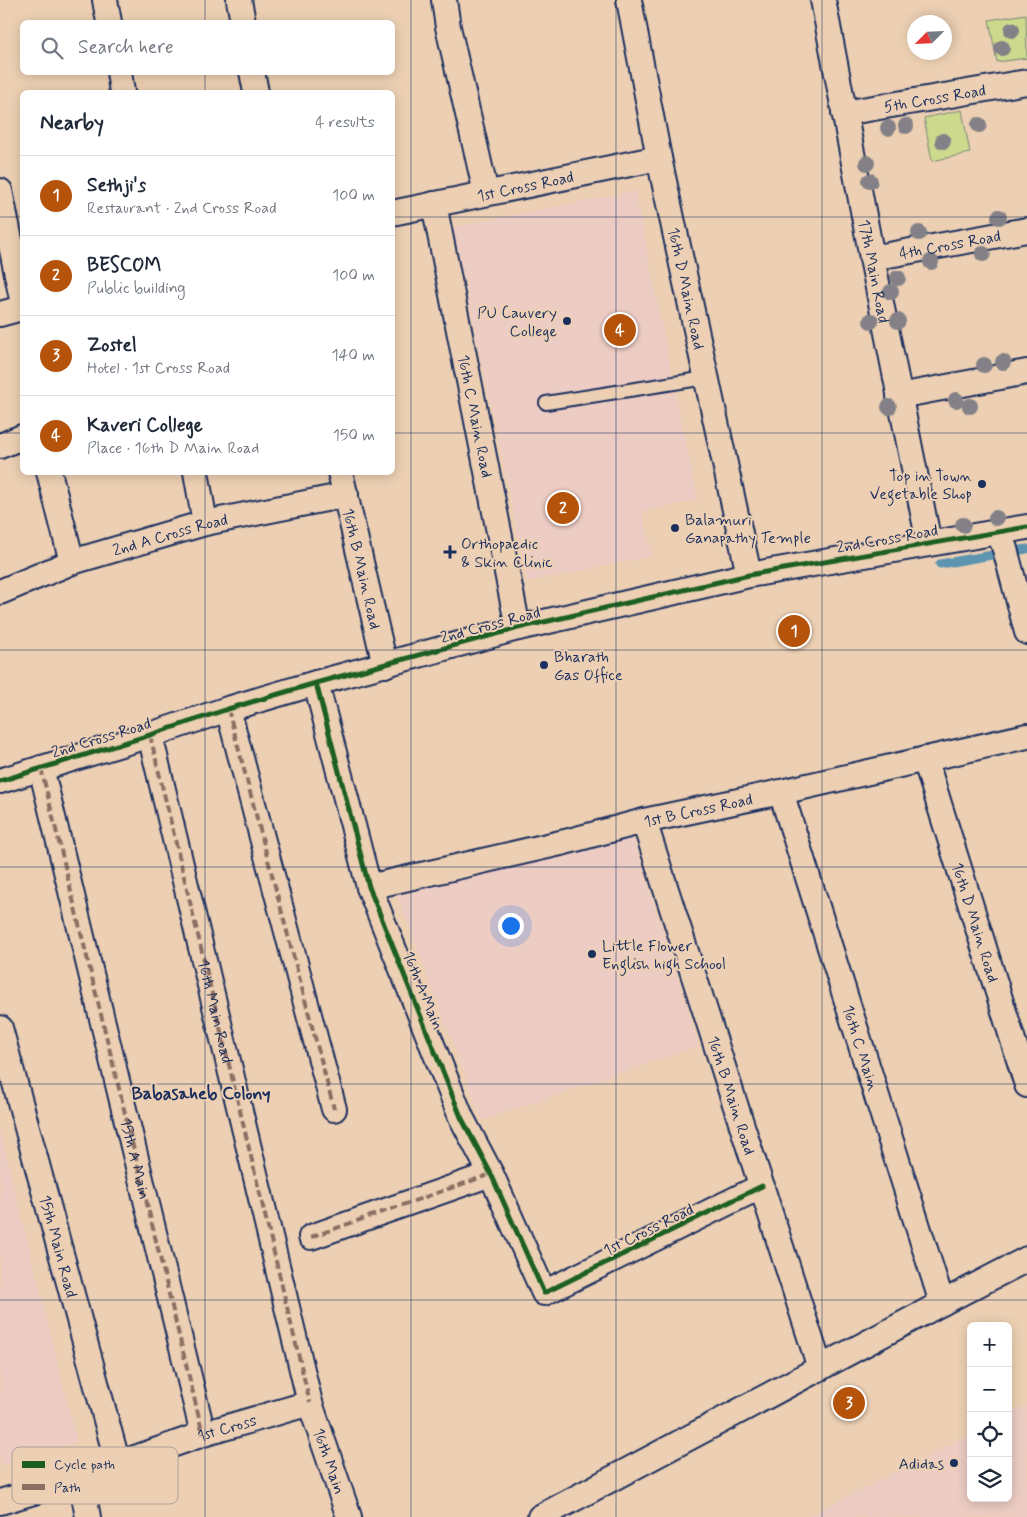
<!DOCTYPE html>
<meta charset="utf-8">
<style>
:root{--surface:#fff;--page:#f6f6f7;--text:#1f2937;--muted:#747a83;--line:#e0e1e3;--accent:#b45309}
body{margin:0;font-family:Mynerve,sans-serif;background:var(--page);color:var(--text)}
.controls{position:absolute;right:15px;bottom:15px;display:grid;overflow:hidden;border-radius:8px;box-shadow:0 2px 12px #0003}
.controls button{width:45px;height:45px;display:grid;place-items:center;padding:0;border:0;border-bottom:1px solid var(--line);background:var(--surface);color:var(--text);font:25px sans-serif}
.compass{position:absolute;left:907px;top:15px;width:45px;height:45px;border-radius:50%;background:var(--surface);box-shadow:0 2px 12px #0003;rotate:246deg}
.you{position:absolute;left:510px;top:925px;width:18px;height:18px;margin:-12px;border:4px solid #fff;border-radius:50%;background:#1a73e8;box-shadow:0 0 0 8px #1a73e833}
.badge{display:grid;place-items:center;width:32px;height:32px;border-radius:50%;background:var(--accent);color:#fff;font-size:16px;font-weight:700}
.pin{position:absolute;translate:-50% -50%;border:2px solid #fff;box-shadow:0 1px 5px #0006}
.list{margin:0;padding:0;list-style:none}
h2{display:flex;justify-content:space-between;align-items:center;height:65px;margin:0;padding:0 20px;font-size:21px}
h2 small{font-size:16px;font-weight:400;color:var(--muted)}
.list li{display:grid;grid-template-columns:32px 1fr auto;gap:15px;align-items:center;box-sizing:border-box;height:80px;padding:0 20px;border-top:1px solid var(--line)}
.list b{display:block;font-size:19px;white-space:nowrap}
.list p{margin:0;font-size:16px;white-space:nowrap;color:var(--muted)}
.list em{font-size:16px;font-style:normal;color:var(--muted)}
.icon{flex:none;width:28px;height:28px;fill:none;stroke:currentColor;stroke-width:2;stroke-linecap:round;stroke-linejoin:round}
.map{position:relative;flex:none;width:1027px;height:1517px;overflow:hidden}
.search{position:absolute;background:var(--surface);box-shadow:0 2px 12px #0003;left:20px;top:20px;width:375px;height:55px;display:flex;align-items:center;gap:12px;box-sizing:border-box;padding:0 18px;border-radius:8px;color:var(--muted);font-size:19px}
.panel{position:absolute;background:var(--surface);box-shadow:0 2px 12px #0003;left:20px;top:90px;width:375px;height:385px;border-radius:8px}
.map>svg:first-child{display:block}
</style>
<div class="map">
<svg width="1027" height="1517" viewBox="0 0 1027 1517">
<rect width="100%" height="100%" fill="#edd0b3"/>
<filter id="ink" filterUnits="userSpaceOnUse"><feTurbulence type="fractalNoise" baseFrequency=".02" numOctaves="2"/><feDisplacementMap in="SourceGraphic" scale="10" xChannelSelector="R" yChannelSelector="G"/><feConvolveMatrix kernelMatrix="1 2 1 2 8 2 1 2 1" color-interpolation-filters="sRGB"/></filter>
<g filter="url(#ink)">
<path fill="#edccc4" d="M635 191 680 416 698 500 642 512 652 556 528 582 453 227Z
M632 835 699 1046 482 1120 396 893Z
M0 1128 77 1442 0 1465Z
M1027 1405V1517H807L971 1434V1498H1008V1415Z"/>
<path fill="#cdd98c" stroke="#748475" d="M1026 14 1027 58 997 62 989 20Z
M962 110 970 153 932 161 924 118Z"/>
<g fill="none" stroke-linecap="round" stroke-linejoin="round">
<path stroke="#5d95b0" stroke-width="9" d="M940 564 1027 549"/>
<defs>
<path id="lane" d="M546 403 706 378"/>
<g id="street">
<path d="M105 0 109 22"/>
<path d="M239 0 243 22"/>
<path d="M444 0 448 27 486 193"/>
<path id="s1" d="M629 0 659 158 749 575"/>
<path id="s2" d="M823 0 872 258 929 543"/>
<path d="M119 72 122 92"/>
<path d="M252 72 256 92"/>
<path id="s3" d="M844 113 1027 82"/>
<path d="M0 191 22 299"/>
<path id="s4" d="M434 204 518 628"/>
<path id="s5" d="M392 213 659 158"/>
<path id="s6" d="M872 258 1027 230"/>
<path d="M0 314 22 308"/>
<path d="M899 396 1027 372"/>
<path d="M0 446 22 437"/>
<path d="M49 472 72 562"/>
<path d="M196 472 205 523"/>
<path id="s7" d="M340 472 385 665"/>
<path d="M999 533 1005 549 1027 632"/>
<path id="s8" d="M0 592 72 562 205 523 346 495"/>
<path d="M316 683 369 887 461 1117 491 1174 544 1293 762 1186"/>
<path d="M228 709 334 1109"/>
<path id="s9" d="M150 735 310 1403 349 1517"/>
<path id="s10" d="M925 759 1027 1085"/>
<path id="s11" d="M41 768 203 1434"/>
<path d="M0 781 150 735 228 709 316 683 518 628 749 575 1027 527"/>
<path id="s12" d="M781 792 942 1303"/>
<path id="s13" d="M644 821 820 1368"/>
<path id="s14" d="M369 887 565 842 644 821 781 792 1027 736"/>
<path id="s15" d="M0 1028 118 1464"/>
<path d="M311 1237 491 1174"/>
<path d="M81 1480 88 1517"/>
<path id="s16" d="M0 1502 47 1488 81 1480 118 1464 203 1434 310 1403"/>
<path d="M540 1517 942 1303 1027 1259"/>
</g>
</defs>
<use href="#lane" stroke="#1b2f5e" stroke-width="16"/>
<use href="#street" stroke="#1b2f5e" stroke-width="28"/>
<use href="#lane" stroke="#edd0b3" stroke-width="12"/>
<use href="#street" stroke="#edd0b3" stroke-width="24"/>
<g stroke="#8d6e63" stroke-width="4" stroke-dasharray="8 4" stroke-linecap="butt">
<path d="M228 709 334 1109"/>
<path id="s17" d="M150 735 310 1403"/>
<path d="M41 768 203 1434"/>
<path d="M311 1237 491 1174"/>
</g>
<defs>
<path id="cycleway" d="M316 683 369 887 461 1117 491 1174 544 1293 762 1186
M0 781 150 735 228 709 316 683 518 628 749 575 1027 527"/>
</defs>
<use href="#cycleway" stroke="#edd0b3" stroke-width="8"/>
<use href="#cycleway" stroke="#1b5e20" stroke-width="5"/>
</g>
<g fill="#838187">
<circle cx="1012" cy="30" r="8"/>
<circle cx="1002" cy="48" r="8"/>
<circle cx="979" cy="125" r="8"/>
<circle cx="906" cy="126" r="8"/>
<circle cx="888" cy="128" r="8"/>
<circle cx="943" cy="141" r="8"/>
<circle cx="867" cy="163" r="8"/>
<circle cx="870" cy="181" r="8"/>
<circle cx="999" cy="217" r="8"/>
<circle cx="919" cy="233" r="8"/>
<circle cx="983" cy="254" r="8"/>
<circle cx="931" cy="262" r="8"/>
<circle cx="898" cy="278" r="8"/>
<circle cx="891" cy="292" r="8"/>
<circle cx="871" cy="321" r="8"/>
<circle cx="898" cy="321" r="8"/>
<circle cx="1003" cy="362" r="8"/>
<circle cx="984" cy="365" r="8"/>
<circle cx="956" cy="400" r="8"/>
<circle cx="970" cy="406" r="8"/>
<circle cx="889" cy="407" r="8"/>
<circle cx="996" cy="518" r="8"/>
<circle cx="963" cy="525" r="8"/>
</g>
</g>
<path fill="none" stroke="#1b2f5e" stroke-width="1" stroke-opacity="0.55" d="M205 0V22M411 0V1517M616 0V1517M822 0V1517M205 72V92M0 217H22M392 217H1027M0 433H22M392 433H1027M205 472V1517M0 650H1027M0 867H1027M0 1084H1027M0 1300H1027"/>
<g fill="#1b2f5e" stroke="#edd0b3" stroke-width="2">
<circle cx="567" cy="321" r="5"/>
<circle cx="982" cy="484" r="5"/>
<circle cx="675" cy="528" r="5"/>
<path d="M447.5 544.5h5v5h5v5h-5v5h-5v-5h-5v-5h5z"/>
<circle cx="544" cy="665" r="5"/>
<circle cx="592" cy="954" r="5"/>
<circle cx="954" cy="1463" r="5"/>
</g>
<g text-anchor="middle" stroke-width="4" stroke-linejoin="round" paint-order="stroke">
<g font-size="16" fill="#1b2f5e" stroke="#edd0b3">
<text dy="6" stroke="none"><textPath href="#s3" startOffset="92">5th Cross Road</textPath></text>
<text dy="6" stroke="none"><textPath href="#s5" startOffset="136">1st Cross Road</textPath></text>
<text dy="6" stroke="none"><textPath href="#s6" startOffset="79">4th Cross Road</textPath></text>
<text dy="6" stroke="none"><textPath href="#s2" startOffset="276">17th Main Road</textPath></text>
<text dy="6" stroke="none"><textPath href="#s1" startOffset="294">16th D Main Road</textPath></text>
<text dy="6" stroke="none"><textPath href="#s4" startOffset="216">16th C Main Road</textPath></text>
<text dy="6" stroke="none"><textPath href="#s8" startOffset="180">2nd A Cross Road</textPath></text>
<text transform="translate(887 538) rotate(-10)" y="6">2nd Cross Road</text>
<text dy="6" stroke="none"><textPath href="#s7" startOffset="99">16th B Main Road</textPath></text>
<text transform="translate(490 624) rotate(-15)" y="6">2nd Cross Road</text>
<text transform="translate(101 737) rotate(-17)" y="6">2nd Cross Road</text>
<text dy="6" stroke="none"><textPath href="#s14" startOffset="338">1st B Cross Road</textPath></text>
<text dy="6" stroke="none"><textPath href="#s10" startOffset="171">16th D Main Road</textPath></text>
<text transform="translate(424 990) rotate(68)" y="6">16th A Main</text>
<text dy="6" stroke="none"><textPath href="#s17" startOffset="284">16th Main Road</textPath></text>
<text dy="6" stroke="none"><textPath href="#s12" startOffset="268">16th C Main</textPath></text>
<text dy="6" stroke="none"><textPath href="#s13" startOffset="288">16th B Main Road</textPath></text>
<text dy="6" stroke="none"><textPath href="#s11" startOffset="402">15th A Main</textPath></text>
<text transform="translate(648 1229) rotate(-26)" y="6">1st Cross Road</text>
<text dy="6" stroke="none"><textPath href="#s15" startOffset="226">15th Main Road</textPath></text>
<text dy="6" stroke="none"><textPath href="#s16" startOffset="239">1st Cross</textPath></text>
<text dy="6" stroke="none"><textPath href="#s9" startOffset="748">16th Main</textPath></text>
</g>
<g font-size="16" fill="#1b2f5e" stroke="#edd0b3" text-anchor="start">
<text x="557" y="318" text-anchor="end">PU Cauvery<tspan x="557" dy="18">College</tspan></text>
<text x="972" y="481" text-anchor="end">Top in Town<tspan x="972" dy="18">Vegetable Shop</tspan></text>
<text x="685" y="525">Balamuri<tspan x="685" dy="18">Ganapathy Temple</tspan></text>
<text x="461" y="549">Orthopaedic<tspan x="461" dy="18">&amp; Skin Clinic</tspan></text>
<text x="554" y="662">Bharath<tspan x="554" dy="18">Gas Office</tspan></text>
<text x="602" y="951">Little Flower<tspan x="602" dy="18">English high School</tspan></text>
<text x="944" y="1469" text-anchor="end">Adidas</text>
</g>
<g font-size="18" font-weight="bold" fill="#1b2f5e" stroke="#edd0b3">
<text x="201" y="1099">Babasaheb Colony</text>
</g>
</g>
<rect x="12" y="1447" width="166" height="57" rx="8" fill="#edd0b3" stroke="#aea09a" stroke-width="1"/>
<rect x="22" y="1461" width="23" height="7" fill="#1b5e20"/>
<rect x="22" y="1484" width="23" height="6" fill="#8d6e63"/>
<g font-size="14" fill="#1b2f5e">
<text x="54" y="1469">Cycle path</text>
<text x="54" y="1492">Path</text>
</g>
</svg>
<div class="controls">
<button>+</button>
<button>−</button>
<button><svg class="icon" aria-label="locate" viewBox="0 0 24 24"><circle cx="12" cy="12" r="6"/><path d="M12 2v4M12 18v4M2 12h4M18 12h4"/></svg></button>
<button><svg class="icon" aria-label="layers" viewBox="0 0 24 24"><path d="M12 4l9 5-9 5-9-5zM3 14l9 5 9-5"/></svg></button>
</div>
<svg class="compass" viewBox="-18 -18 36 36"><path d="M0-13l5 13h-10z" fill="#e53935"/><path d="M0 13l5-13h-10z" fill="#747a83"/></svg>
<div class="you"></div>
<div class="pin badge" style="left:794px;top:631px">1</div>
<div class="pin badge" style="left:563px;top:508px">2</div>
<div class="pin badge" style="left:849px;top:1403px">3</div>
<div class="pin badge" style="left:620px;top:330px">4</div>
<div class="search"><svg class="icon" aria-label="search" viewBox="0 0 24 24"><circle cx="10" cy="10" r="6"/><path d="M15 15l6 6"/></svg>Search here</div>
<section class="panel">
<h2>Nearby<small>4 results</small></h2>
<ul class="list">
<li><span class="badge">1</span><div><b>Sethji's</b><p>Restaurant · 2nd Cross Road</p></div><em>100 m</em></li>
<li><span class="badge">2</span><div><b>BESCOM</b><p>Public building</p></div><em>100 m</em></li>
<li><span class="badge">3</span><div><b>Zostel</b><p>Hotel · 1st Cross Road</p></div><em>140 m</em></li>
<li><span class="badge">4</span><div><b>Kaveri College</b><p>Place · 16th D Main Road</p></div><em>150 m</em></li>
</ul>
</section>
</div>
